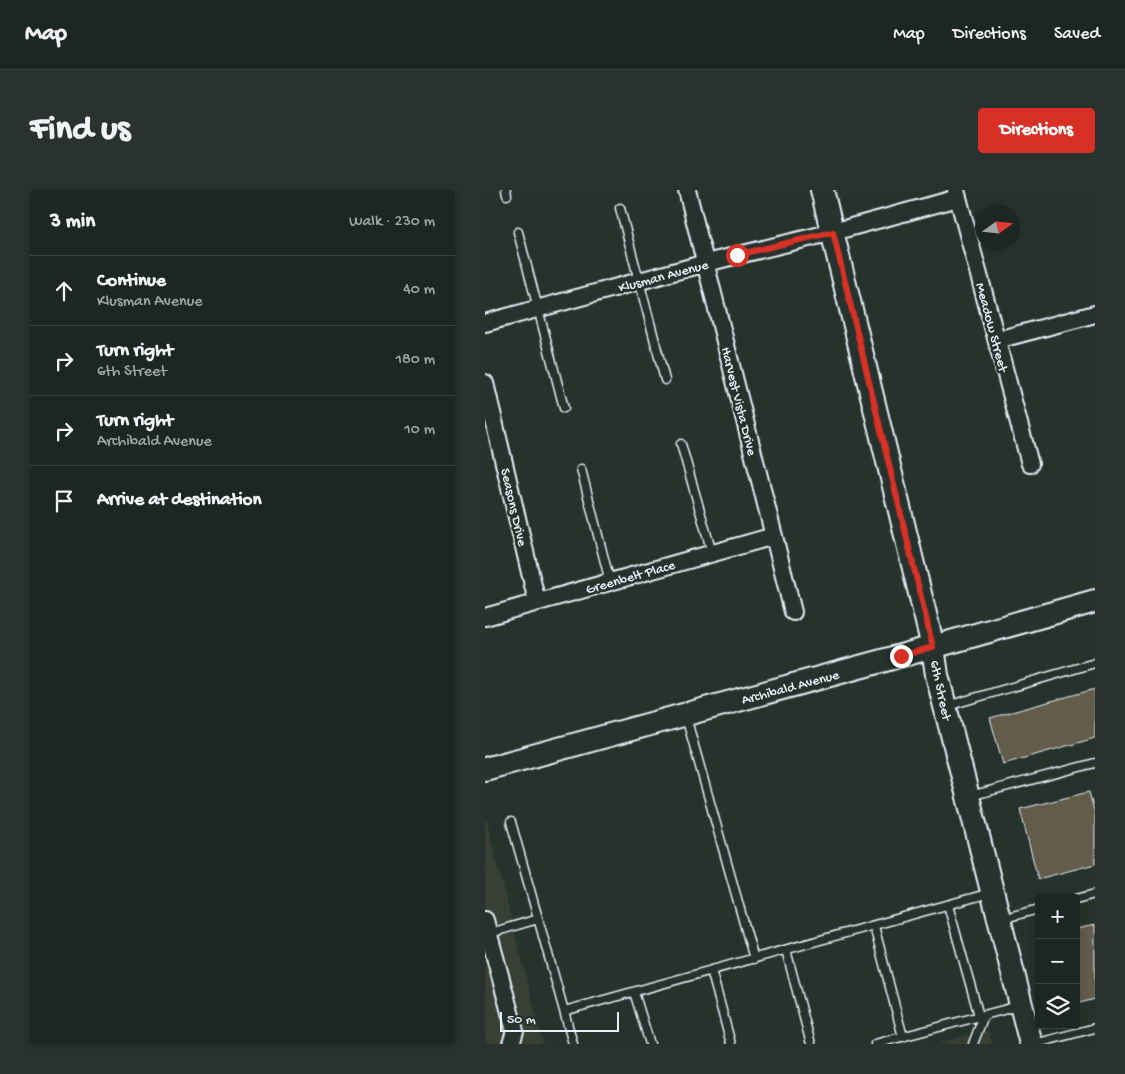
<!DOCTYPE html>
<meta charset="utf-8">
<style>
:root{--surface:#1c2622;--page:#29322f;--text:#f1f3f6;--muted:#a0a5a5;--line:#3a4340;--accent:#d93025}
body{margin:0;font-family:"Gochi Hand",sans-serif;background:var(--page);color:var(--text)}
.controls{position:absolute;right:15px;bottom:15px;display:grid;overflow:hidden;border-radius:5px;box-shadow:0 2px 8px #0003}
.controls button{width:45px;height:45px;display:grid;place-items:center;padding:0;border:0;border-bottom:1px solid var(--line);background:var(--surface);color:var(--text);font:25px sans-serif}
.compass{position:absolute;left:490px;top:15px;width:45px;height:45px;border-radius:50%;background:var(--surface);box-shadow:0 2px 8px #0003;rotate:75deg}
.scale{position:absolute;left:15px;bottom:12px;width:119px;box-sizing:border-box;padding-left:5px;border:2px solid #e8f1f8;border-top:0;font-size:14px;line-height:18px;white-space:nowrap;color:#e8f1f8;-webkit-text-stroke:4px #26332d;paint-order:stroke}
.stop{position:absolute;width:15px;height:15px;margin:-11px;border:4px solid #d93025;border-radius:50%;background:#fff}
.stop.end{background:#d93025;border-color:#fff;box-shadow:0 1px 5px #0008}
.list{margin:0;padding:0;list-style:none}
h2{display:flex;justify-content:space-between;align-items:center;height:65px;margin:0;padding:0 20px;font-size:21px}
h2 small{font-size:16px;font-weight:400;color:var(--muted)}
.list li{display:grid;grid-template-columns:32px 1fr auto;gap:15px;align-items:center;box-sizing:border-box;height:70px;padding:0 20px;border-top:1px solid var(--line)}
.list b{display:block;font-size:19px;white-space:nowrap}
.list p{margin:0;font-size:16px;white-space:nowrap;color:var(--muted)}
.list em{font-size:16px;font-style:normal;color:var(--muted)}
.icon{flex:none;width:28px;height:28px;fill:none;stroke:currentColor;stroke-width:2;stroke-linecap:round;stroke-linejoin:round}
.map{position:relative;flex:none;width:610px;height:854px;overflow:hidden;border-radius:5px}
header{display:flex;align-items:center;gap:30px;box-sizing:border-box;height:70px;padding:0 25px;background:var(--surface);border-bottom:1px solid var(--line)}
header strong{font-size:24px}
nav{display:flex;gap:28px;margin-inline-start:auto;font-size:18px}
.intro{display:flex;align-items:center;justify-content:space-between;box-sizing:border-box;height:120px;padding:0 30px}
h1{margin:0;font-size:35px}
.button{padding:12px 22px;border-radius:5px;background:var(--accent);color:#fff;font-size:18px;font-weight:700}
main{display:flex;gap:30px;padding:0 30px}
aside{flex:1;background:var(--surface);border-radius:5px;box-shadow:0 2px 8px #0003}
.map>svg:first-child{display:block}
</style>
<header>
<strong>Map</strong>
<nav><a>Map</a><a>Directions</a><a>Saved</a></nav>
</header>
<div class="intro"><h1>Find us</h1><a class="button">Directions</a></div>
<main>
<aside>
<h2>3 min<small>Walk · 230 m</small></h2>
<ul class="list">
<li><svg class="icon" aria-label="ahead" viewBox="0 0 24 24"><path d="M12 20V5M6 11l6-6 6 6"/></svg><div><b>Continue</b><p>Klusman Avenue</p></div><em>40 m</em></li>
<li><svg class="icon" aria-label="right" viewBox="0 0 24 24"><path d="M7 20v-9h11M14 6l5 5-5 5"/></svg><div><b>Turn right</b><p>6th Street</p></div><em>180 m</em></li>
<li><svg class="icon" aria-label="right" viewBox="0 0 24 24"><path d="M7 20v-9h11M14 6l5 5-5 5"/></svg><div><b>Turn right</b><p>Archibald Avenue</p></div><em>10 m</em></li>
<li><svg class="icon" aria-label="arrive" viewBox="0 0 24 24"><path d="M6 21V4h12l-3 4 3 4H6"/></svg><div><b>Arrive at destination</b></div></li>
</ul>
</aside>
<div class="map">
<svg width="610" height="854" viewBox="0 0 610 854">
<rect width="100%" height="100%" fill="#26332d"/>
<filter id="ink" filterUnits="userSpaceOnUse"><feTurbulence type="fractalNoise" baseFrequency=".02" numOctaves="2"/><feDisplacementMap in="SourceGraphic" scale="10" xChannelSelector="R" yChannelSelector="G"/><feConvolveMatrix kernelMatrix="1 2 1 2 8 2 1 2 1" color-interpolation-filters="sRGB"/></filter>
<g filter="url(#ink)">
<path fill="#383f36" d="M0 625 58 854H0Z
M503 840 507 854H451Z"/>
<path fill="#635c4c" stroke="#e8f1f8" d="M610 499V548L518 574 505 528Z
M604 602 610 624V674L553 689 535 619Z
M610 735V809L591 814V739Z"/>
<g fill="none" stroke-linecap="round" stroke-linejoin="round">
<defs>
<path id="lane" d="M21 0 22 5
M135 18 180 190
M33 42 79 218
M196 254 227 363
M96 279 125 392
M462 516 610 473
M201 527 269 769
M485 606 610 573
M26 632 79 821
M591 709 610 704
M463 715 494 826
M516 729 554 719
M389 736 418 847
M2 744 53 729
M301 760 326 854
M226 780 246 854
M149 802 165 854
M88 854 79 821 505 703
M390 854 533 816
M488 854 499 825
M549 854 610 838"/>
<path id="street" d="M202 0 308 422
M471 0 545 274
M0 133 221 73 348 42 473 8
M512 150 610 124
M0 193 52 412
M0 427 289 346
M0 730 30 841 26 854"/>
<path id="secondary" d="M337 0 440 424 448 457 452 485 546 854
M0 579 448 457 610 411"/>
</defs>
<use href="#lane" stroke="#e8f1f8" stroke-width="11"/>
<use href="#street" stroke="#e8f1f8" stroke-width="20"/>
<use href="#secondary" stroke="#e8f1f8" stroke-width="26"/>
<use href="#lane" stroke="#26332d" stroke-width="8"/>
<use href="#street" stroke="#26332d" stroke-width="16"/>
<use href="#secondary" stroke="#26332d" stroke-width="22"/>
</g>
</g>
<g fill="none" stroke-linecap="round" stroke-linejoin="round" filter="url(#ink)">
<path stroke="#d93025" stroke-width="6" d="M252 65 348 42 448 457 416 466"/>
</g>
<g text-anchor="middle" stroke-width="5" stroke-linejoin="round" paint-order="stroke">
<g font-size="14" fill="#e8f1f8" stroke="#26332d">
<text transform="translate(178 85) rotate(-15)" y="5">Klusman Avenue</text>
<text transform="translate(508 137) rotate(75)" y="5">Meadow Street</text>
<text transform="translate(255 211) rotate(76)" y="5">Harvest Vista Drive</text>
<text transform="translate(30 317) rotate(77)" y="5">Seasons Drive</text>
<text transform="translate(145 386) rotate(-16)" y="5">Greenbelt Place</text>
<text transform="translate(305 496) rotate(-15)" y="5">Archibald Avenue</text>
<text transform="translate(457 500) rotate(78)" y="5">6th Street</text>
</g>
</g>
</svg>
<div class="controls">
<button>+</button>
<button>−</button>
<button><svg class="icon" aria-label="layers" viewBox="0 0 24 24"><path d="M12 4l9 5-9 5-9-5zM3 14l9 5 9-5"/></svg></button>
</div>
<svg class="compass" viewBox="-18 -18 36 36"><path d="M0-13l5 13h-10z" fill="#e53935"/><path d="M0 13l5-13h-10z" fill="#a0a5a5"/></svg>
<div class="scale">50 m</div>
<div class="stop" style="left:252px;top:65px"></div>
<div class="stop end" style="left:416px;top:466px"></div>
</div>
</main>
